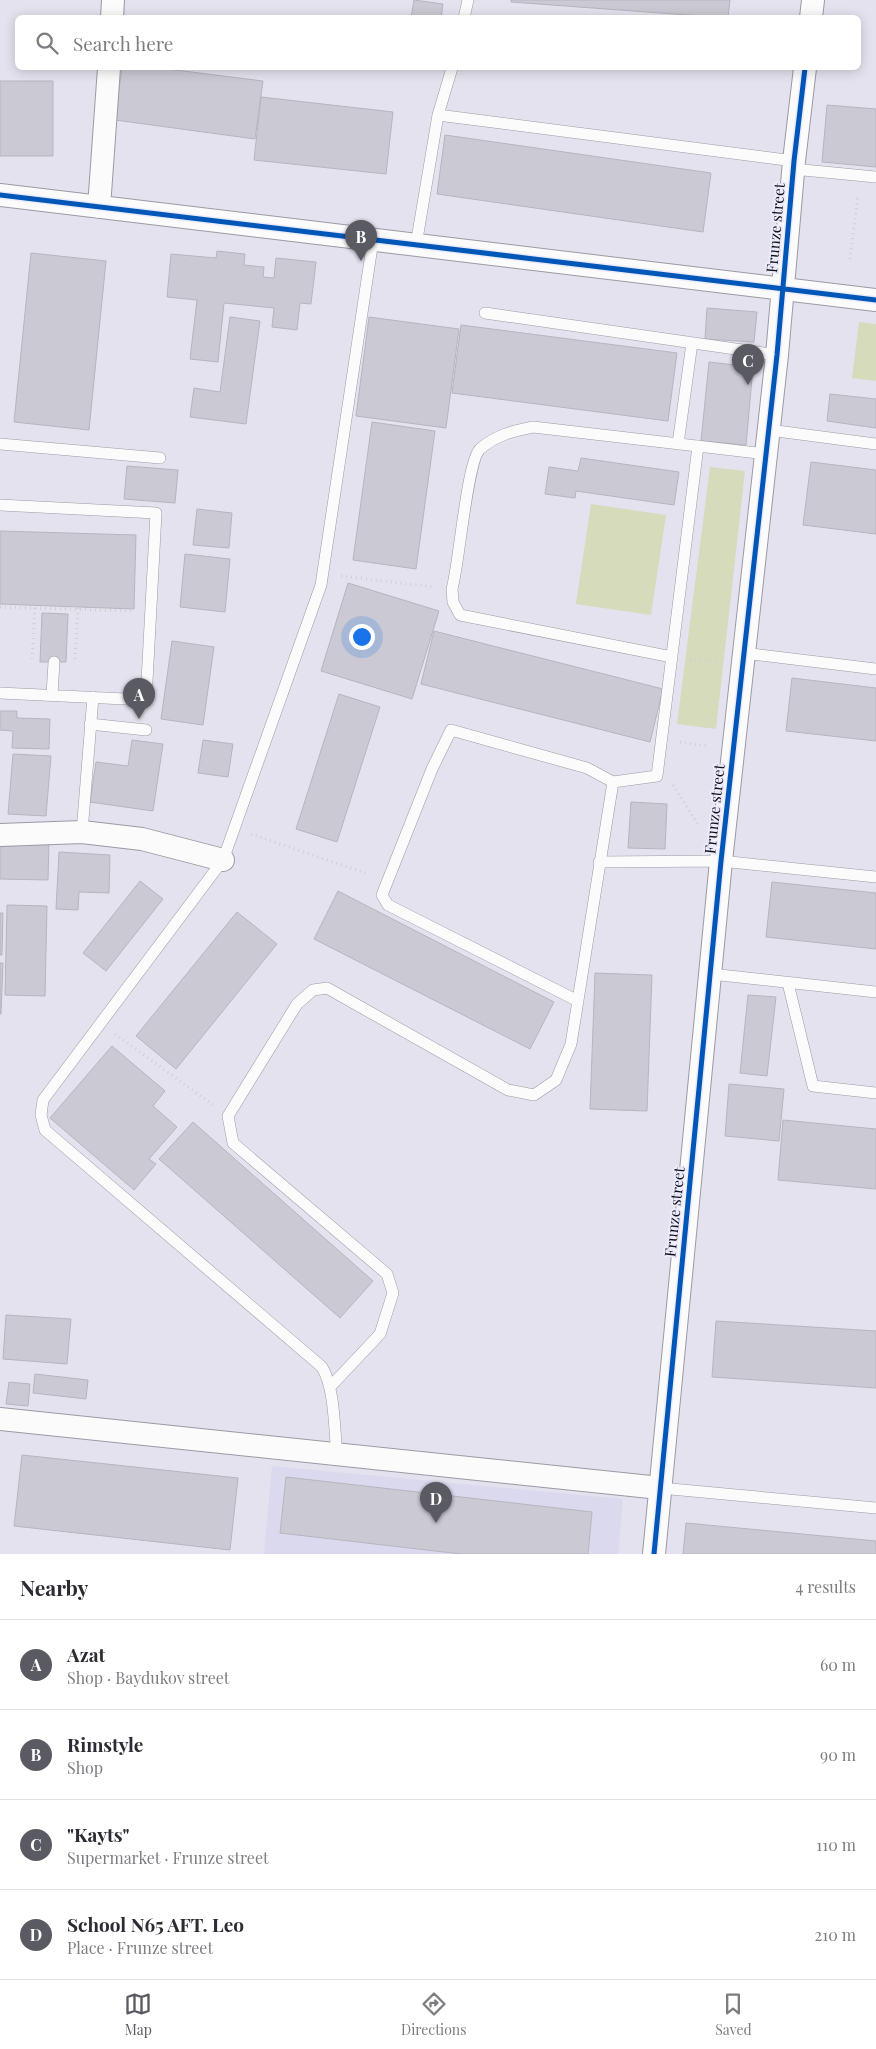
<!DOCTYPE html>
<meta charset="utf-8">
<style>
:root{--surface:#fff;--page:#f7f7f7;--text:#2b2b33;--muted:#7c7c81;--line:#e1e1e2;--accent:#5a5a62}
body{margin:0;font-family:"Playfair Display",serif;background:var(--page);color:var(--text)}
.you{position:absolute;left:361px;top:636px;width:18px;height:18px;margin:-12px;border:4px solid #fff;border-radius:50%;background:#1a73e8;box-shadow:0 0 0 8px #1a73e833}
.badge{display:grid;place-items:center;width:32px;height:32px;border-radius:50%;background:var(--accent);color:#fff;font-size:16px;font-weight:700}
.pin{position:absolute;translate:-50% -41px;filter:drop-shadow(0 1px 2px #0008)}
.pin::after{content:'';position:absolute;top:26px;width:18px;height:15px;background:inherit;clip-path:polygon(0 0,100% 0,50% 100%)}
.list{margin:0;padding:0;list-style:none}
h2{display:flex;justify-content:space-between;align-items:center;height:65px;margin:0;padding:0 20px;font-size:21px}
h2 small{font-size:16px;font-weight:400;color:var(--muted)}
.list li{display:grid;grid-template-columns:32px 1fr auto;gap:15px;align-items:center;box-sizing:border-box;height:90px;padding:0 20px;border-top:1px solid var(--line)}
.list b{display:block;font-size:19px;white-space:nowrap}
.list p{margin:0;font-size:16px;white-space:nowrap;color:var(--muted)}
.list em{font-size:16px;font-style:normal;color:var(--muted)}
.icon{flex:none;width:28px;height:28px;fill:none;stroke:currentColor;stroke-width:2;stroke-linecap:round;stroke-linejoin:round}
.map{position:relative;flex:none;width:876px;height:1554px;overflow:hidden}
.search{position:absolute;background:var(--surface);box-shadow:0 2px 12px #0003;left:15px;right:15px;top:15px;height:55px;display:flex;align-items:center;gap:12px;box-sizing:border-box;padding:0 18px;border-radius:8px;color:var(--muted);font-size:19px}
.sheet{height:425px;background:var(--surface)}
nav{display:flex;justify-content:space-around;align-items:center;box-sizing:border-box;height:70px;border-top:1px solid var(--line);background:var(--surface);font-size:14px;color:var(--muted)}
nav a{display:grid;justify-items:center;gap:2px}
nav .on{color:var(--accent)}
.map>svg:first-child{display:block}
</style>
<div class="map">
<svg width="876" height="1554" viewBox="0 0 876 1554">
<rect width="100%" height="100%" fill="#e3e2ee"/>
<path fill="#dbd9ee" d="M272 1466 623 1499 618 1554H264Z"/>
<path fill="#d6dbbc" d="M859 322 876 324V381L852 378Z
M710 467 745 471 716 729 677 724Z
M591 504 666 515 651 615 576 604Z"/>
<path fill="#cbcad4" stroke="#b6b5bf" d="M414 0 443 4 441 18H411Z
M511 0H730L728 18 511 2Z
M122 68H160L263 81 255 139 115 120Z
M0 81H53V156H0Z
M261 97 393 112 386 174 254 160Z
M827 105 876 109V167L822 162Z
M445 135 711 173 703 232 437 194Z
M217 251 245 254 244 265 264 267 263 277 274 278 276 258 316 262 311 304 300 303 297 330 272 327 274 308 224 303 218 362 190 359 197 300 167 297 171 254 216 258Z
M31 253 106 261 89 430 14 422Z
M707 308 757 312 754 342 705 339Z
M230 317 260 321 246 424 190 417 194 388 220 392Z
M369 317 459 329 446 428 356 416Z
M461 325 677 353 668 421 452 393Z
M709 362 753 367 746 445 701 441Z
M830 394 876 399V428L827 421Z
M372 422 435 431 416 569 353 560Z
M581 458 679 472 674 505 576 491 575 498 545 494 549 467 578 471Z
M811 462 876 470V534L803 525Z
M127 466 178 470 175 503 124 499Z
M197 509 232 513 229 548 193 545Z
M0 531 136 535 134 609 0 604Z
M185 554 230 559 225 612 180 607Z
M348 583 439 611 412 699 321 671Z
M42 613 68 614 66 662H40Z
M434 631 663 689 650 742 421 684Z
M172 641 214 647 203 725 161 719Z
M792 678 876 688V741L786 731Z
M339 694 380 707 337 842 296 829Z
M0 711H17V718L50 719 49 749 12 748 13 731 0 730Z
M132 740 163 744 153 811 90 802 96 762 128 766Z
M203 740 233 744 228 777 198 773Z
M13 754 51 756 46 816 8 814Z
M631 802 667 804 665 849 628 848Z
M0 841 49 842 48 880 0 879Z
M59 852 110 855 109 893 79 892 78 910 56 909Z
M140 881 163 899 106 971 83 953Z
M772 882 876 893V949L766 937Z
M338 891 554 1002 530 1049 314 939Z
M7 905 47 906 45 996 5 995Z
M237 912 277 944 176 1069 136 1036Z
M0 913H3L2 955H0Z
M0 963H3L1 1014H0Z
M595 973 652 975 647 1111 590 1109Z
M748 995 776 997 767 1076 740 1073Z
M112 1046 165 1091 153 1106 177 1127 149 1159 156 1164 134 1190 50 1118Z
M729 1084 784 1089 779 1141 725 1136Z
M783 1120 876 1129V1189L778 1180Z
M193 1122 373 1281 340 1318 159 1159Z
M6 1315 71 1319 67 1364 3 1359Z
M716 1321 876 1331V1388L712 1377Z
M35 1374 88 1380 86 1399 33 1393Z
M9 1382 30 1384 28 1406 6 1404Z
M22 1455 238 1478 230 1550 14 1526Z
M286 1477 592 1512 588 1554H461L280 1533Z
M686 1523 876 1541V1554H683Z"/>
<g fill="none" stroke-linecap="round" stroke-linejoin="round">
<defs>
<path id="service" d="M464 18 468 0
M438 115 794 161
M793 169 876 177
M416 245 438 115 452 68
M485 313 777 355
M769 430 876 444
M0 444 160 458
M678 444 692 343
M0 505 156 513 146 700 0 693
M744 653 876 669
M672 657 460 615 453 602 452 589C459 565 467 461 480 449 496 435 513 431 533 427L766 454
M52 695 54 662
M90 724 146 730
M82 832 93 697
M599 862 721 861 876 877
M711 974 876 992
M788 983 813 1086 876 1093
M578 1001 388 905 382 895 432 769 451 730 587 768 613 782 657 776 698 446
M330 1387 380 1334 393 1293 387 1274 233 1143 228 1116 297 1004 313 990 327 988 508 1090 534 1095 556 1080 571 1044 613 782
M337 1454C334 1428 335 1389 322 1367L45 1130 41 1115 43 1100 223 860 321 585 373 240
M660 1488 876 1508"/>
<path id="minor" d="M112 18 113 0
M811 18 813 0
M0 195 876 300
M99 207 109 68
M0 835 82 832 142 839 223 860
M0 1419 660 1488
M654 1554 721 861 777 355 794 161 805 68"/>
</defs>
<use href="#service" stroke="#9b9aa3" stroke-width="12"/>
<use href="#minor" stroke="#9b9aa3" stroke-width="24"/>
<path stroke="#d0d0d3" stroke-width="3" stroke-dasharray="1 4" stroke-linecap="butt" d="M850 259 858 195
M341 576 434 587
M0 607 131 611
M32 659 35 606
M75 659 78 607
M690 659 719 662
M680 742 708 746
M673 785 699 826
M251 834 368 874
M115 1034 213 1105"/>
<use href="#service" stroke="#fbfbfc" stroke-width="11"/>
<use href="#minor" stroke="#fbfbfc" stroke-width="22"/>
<defs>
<path id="cycleway" d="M0 195 876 300
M654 1554 721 861 777 355 794 161 805 68"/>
</defs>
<use href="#cycleway" stroke="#ecebfc" stroke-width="8"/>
<use href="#cycleway" stroke="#0057b8" stroke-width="5"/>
</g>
<g text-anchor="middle" stroke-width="4" stroke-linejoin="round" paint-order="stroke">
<g font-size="15" fill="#111017" stroke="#ecebfc">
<text transform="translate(776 228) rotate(-85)" y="5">Frunze street</text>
<text transform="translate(715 809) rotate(-84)" y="5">Frunze street</text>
<text transform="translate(675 1212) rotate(-84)" y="5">Frunze street</text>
</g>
</g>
</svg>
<div class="you"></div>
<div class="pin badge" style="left:139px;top:719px">A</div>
<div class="pin badge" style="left:361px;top:261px">B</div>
<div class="pin badge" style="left:748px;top:385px">C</div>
<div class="pin badge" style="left:436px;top:1523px">D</div>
<div class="search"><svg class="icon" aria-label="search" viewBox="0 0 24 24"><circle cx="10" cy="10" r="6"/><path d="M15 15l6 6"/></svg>Search here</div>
</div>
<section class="sheet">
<h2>Nearby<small>4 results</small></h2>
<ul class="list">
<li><span class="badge">A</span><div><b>Azat</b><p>Shop · Baydukov street</p></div><em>60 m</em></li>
<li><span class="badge">B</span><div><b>Rimstyle</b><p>Shop</p></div><em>90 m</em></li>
<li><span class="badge">C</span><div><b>&quot;Kayts&quot;</b><p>Supermarket · Frunze street</p></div><em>110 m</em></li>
<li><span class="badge">D</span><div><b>School N65 AFT. Leo</b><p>Place · Frunze street</p></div><em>210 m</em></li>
</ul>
</section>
<nav>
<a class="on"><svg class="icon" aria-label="map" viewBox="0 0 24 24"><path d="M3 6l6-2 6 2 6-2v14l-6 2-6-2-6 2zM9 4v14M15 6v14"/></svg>Map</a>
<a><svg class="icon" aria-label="directions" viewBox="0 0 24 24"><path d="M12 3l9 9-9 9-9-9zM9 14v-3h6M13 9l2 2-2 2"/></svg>Directions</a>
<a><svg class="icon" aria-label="saved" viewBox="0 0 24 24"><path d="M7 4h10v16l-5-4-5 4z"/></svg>Saved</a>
</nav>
